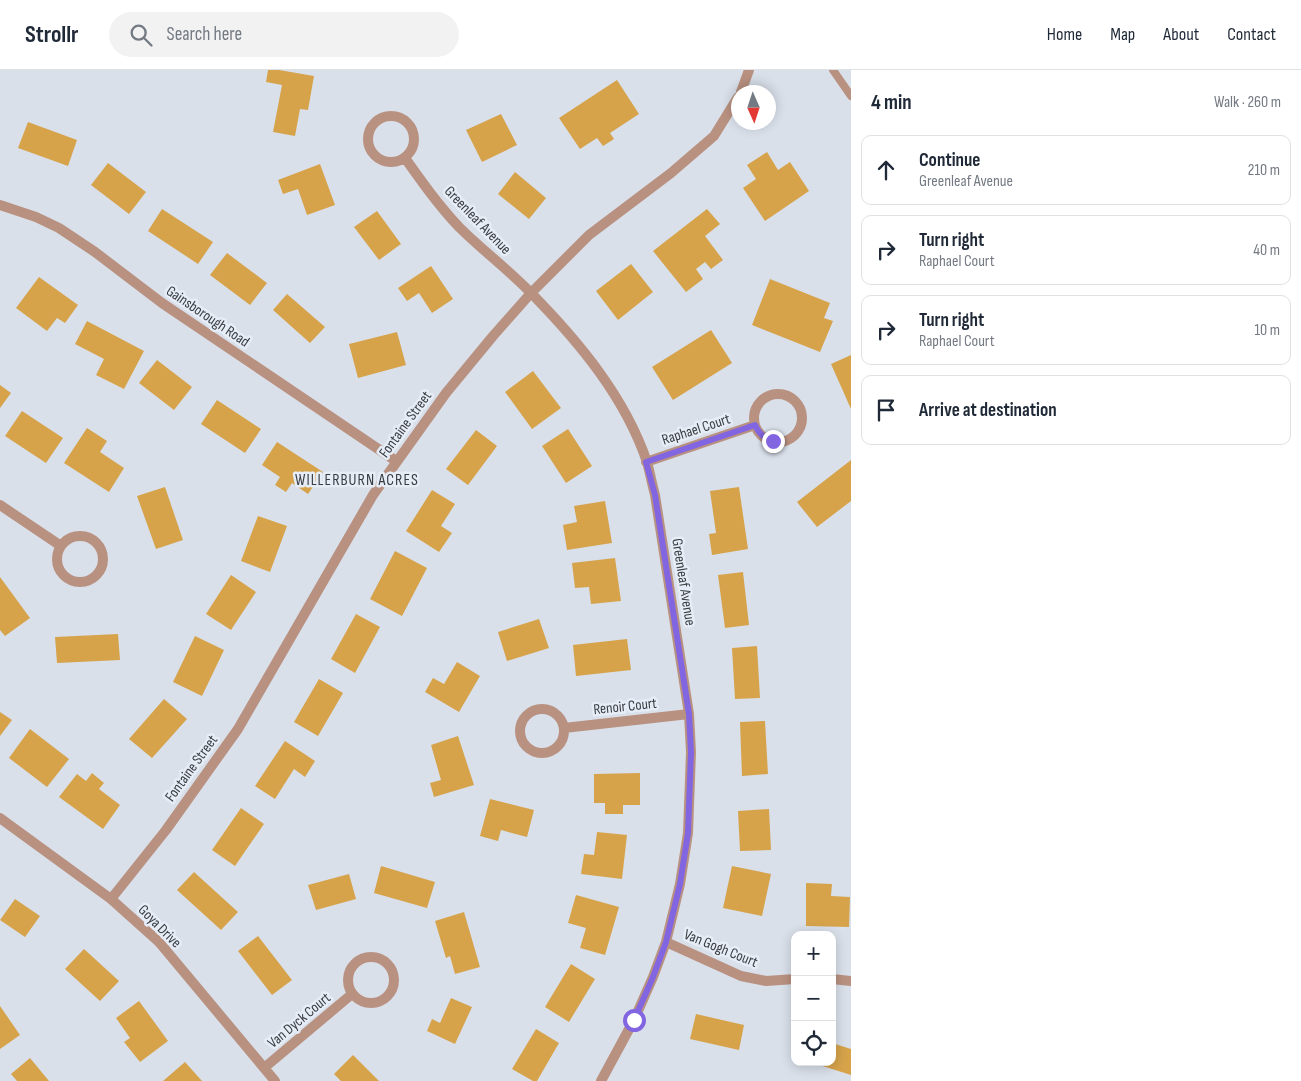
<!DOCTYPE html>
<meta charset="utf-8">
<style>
:root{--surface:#fff;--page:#f2f2f3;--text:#1f2937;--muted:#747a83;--line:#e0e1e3}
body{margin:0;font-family:"Sofia Sans Condensed",sans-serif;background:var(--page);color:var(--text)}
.controls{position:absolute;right:15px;bottom:15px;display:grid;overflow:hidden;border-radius:10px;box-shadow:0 2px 12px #0003}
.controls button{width:45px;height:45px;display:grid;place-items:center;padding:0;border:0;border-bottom:1px solid var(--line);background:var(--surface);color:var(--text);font:25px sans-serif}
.compass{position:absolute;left:731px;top:15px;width:45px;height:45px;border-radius:50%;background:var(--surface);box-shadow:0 2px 12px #0003;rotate:177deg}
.stop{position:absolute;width:15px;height:15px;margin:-11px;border:4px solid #8265e0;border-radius:50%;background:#fff}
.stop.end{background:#8265e0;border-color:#fff;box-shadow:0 1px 5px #0008}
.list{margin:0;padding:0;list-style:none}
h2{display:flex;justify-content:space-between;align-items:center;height:65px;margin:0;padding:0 20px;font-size:21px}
h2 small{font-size:16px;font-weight:400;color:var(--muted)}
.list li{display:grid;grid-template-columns:32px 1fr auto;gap:15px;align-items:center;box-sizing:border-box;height:70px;margin:0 10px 10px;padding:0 10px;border:1px solid var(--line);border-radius:10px}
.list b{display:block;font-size:19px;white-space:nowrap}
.list p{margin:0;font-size:16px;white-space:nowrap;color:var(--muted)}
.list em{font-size:16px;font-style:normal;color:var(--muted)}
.icon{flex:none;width:28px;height:28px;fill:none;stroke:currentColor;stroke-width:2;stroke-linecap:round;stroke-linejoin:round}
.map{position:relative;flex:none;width:851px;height:1011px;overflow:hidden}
header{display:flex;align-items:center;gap:30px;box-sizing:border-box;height:70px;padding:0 25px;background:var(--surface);border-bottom:1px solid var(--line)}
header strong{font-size:24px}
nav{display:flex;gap:28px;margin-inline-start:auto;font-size:18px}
.search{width:350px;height:45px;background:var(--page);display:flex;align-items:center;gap:12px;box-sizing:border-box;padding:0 18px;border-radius:28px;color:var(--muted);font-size:19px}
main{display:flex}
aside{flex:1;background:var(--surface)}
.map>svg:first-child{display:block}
</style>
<header>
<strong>Strollr</strong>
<div class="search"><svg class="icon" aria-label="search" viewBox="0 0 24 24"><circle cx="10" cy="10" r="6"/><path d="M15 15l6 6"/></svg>Search here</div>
<nav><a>Home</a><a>Map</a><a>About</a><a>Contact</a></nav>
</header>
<main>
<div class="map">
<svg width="851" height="1011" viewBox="0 0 851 1011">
<rect width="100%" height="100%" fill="#d9e0ea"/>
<path fill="#d6a34b" d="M268 0H279L314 6 308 40 300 39 295 66 273 62 282 15 266 12Z
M617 10 639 44 610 63 614 69 603 76 597 68 580 79 559 48Z
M501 44 517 75 482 92 466 60Z
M28 52 77 70 68 96 18 78Z
M767 82 778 100 790 92 809 121 765 151 743 118 756 109 747 95Z
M108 93 146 122 129 144 91 115Z
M320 94 335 135 307 145 298 119 283 124 278 110Z
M515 102 546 128 529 149 498 124Z
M162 139 213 172 198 194 148 161Z
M707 139 720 154 705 166 723 190 711 199 705 192 696 199 703 209 686 222 653 181Z
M377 141 401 174 379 190 354 157Z
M227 183 267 213 250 235 210 205Z
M631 194 653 222 618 250 596 221Z
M431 196 453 229 432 243 419 223 407 231 398 218Z
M39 207 78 235 65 253 57 248 47 261 16 238Z
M770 209 830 233 824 248 833 251 820 282 752 255Z
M287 224 325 257 310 273 273 240Z
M87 251 144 281 124 319 96 305 104 289 75 274Z
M711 260 732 293 673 330 652 297Z
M397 262 406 295 358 308 349 274Z
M851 285V339L831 294Z
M157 290 192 317 174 340 139 313Z
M533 301 561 338 532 359 505 322Z
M0 315 11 323 0 338Z
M217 330 261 359 245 383 201 354Z
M22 341 63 368 46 393 5 366Z
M87 358 107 371 100 382 124 398 109 422 64 393Z
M568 359 592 396 566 413 542 376Z
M476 360 497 376 468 415 446 399Z
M277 372 323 402 308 424 292 413 286 422 275 415 280 407 262 395Z
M851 390V431L817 457 797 432Z
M165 417 183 470 156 479 137 426Z
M739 417 748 479 712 485 709 464 716 463 710 421Z
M432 420 455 434 441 456 452 463 439 482 406 461Z
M605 431 612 473 567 480 563 455 577 452 574 436Z
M258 446 287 456 270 502 241 491Z
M395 481 427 498 402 546 370 529Z
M615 488 621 531 591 534 589 517 575 518 572 493Z
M743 502 749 555 725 558 718 505Z
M231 505 256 522 231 560 206 544Z
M0 507 30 548 5 566 0 560Z
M356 544 380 557 355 603 331 589Z
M539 549 549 578 507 591 498 562Z
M118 564 120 590 57 593 55 567Z
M195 566 224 580 202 626 173 612Z
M627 569 631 600 576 606 573 575Z
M757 576 760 628 735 629 732 578Z
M457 592 480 606 459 642 425 622 433 608 444 614Z
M319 609 343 623 318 666 294 652Z
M164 629 187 649 152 688 129 669Z
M0 642 12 650 0 666Z
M765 651 768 704 742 706 740 652Z
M30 659 69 689 47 717 9 688Z
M458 666 474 715 434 727 430 713 441 710 431 675Z
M285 671 315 691 305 707 294 699 275 729 255 716Z
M92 703 104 713 99 719 120 735 103 759 59 727 77 704 86 711Z
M640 703V735H623V744H605V733H594V704Z
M490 729 534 740 527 767 501 760 498 771 480 766Z
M241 738 264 754 235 796 212 780Z
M769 739 771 780 740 781 738 741Z
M597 762 627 765 622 809 581 804 584 784 594 785Z
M381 796 435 812 427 838 374 823Z
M732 796 771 804 762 846 723 838Z
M194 802 238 842 221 860 177 820Z
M349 804 356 829 316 840 308 815Z
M806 813 832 814 831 826 850 827 849 857 806 856Z
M576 825 619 837 605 885 580 878 586 858 568 853Z
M15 829 40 846 25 867 0 850Z
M464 842 480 897 455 904 450 886 446 888 435 851Z
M258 866 292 910 272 925 238 881Z
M84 879 119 911 100 931 65 899Z
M571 894 595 909 569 952 545 937Z
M451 928 472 937 455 974 427 961 432 949 440 953Z
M139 931 168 971 140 992 124 972 130 968 116 948Z
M0 936 20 965 0 979Z
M696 944 744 955 739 980 690 969Z
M536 959 559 973 537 1011H533L512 999Z
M832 973 851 979V1005L813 993 832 992Z
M353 985 379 1011H341L334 1004Z
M30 988 49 1011H17L11 1004Z
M185 992 202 1011H163Z"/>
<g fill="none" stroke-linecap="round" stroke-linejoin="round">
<path stroke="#b99181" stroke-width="8" d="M833 0 851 26"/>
<path stroke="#b99181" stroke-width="10" d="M741 22 749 0
M368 69a23 23 0 1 1 46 0a23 23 0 1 1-46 0Z
M405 88C422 112 439 136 459 157 482 180 509 200 532 224 579 272 625 327 647 392 650 403 652 414 655 425L689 644 691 682 688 763 680 814 666 872 653 907 634 950 601 1011
M0 135 36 147 59 158 95 182 162 233 396 391
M754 348a24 24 0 1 1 48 0a24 24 0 1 1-48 0Z
M646 392 755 355
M0 435 61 476
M57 489a23 23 0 1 1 46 0a23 23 0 1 1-46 0Z
M520 661a22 22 0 1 1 44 0a22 22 0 1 1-44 0Z
M564 658 689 644
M0 748 111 829 159 872 275 1011
M111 829 166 760 238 659 373 425 446 323 493 266 531 223 589 165 671 103 714 66 738 27
M666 872 741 906 766 911 795 909
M348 910a23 23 0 1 1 46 0a23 23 0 1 1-46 0Z
M832 909 851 911
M264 998 352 924"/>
</g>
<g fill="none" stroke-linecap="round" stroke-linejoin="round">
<path stroke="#8265e0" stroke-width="6" d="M634 950 653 907 666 872 680 814 688 763 691 682 689 644 655 425 646 392 755 355C759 364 764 368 773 371"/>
</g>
<g text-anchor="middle" stroke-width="5" stroke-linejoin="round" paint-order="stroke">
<g font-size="15" fill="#393c40" stroke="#e6edf7">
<text transform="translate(478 150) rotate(46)" y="5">Greenleaf Avenue</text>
<text transform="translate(208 246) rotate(34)" y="5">Gainsborough Road</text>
<text transform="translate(405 354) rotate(-54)" y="5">Fontaine Street</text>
<text transform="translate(696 359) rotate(-18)" y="5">Raphael Court</text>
<text transform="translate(684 512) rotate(81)" y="5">Greenleaf Avenue</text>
<text transform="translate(625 636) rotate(-6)" y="5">Renoir Court</text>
<text transform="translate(191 698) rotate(-54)" y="5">Fontaine Street</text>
<text transform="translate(160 856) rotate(45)" y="5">Goya Drive</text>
<text transform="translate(721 878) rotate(22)" y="5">Van Gogh Court</text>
<text transform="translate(299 950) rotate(-40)" y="5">Van Dyck Court</text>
</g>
<g font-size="16" letter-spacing="1" fill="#393c40" stroke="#e6edf7">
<text x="357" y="415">WILLERBURN ACRES</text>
</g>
</g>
</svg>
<div class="controls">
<button>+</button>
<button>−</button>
<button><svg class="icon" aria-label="locate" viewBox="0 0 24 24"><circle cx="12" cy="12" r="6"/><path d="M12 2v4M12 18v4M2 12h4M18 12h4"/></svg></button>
</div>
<svg class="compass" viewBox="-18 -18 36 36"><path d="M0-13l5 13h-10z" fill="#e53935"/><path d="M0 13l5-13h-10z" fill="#747a83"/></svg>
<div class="stop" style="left:634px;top:950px"></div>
<div class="stop end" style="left:773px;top:371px"></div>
</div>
<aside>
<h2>4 min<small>Walk · 260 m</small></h2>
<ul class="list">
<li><svg class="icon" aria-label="ahead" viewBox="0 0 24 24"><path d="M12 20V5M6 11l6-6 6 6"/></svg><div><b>Continue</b><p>Greenleaf Avenue</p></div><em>210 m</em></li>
<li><svg class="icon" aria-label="right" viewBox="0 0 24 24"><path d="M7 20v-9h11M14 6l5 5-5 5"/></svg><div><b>Turn right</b><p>Raphael Court</p></div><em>40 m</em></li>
<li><svg class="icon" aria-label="right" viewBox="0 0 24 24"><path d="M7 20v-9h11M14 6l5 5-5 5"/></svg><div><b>Turn right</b><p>Raphael Court</p></div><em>10 m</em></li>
<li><svg class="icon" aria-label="arrive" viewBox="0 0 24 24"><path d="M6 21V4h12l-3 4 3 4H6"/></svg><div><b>Arrive at destination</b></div></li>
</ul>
</aside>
</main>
